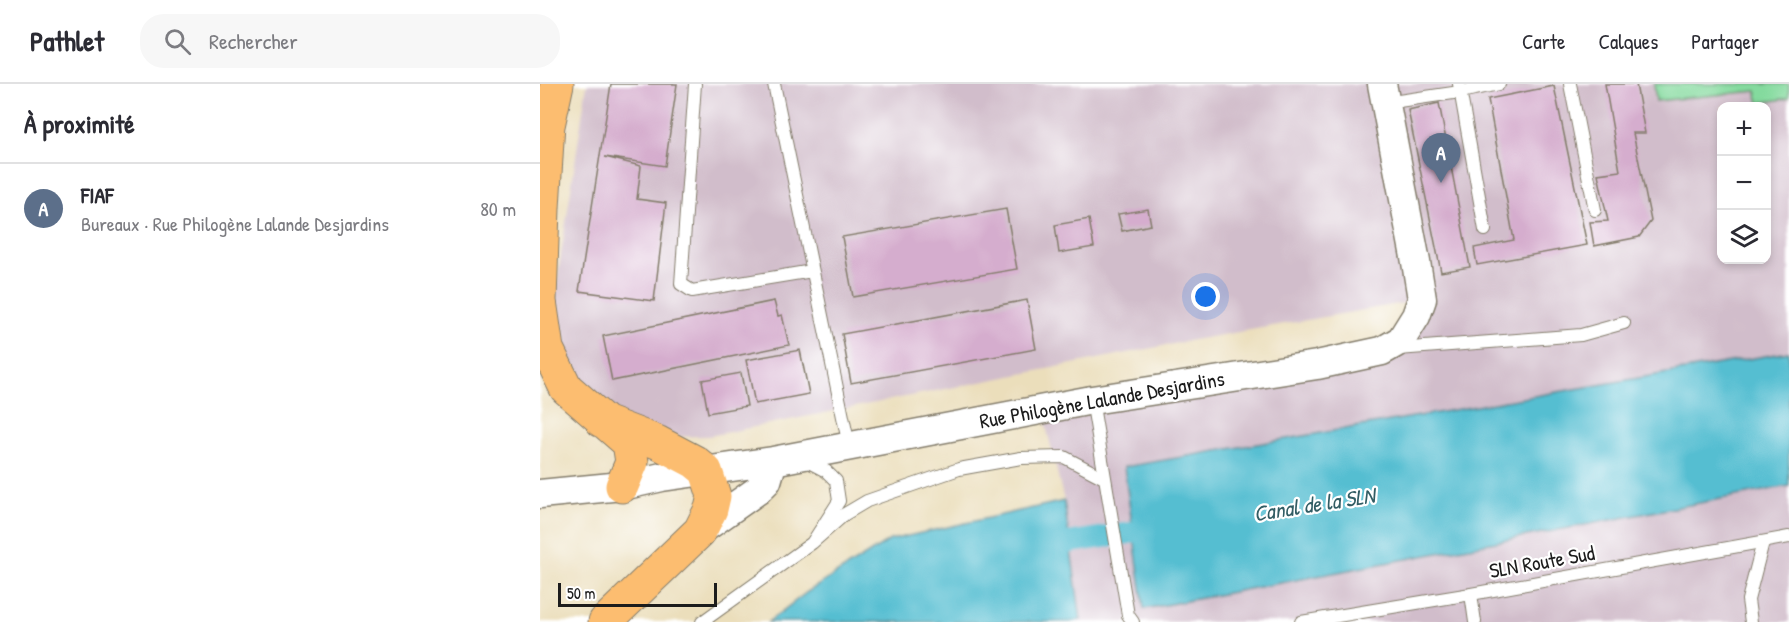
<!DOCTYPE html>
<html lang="fr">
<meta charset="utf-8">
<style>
:root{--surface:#fff;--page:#f7f7f7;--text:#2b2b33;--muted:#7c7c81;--line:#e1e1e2;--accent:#d1495b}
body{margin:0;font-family:"Patrick Hand",sans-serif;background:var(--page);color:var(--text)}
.controls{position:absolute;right:18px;top:18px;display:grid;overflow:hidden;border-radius:12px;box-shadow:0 3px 9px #0003}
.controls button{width:54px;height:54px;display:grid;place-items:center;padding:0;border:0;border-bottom:2px solid var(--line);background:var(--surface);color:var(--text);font:30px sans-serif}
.scale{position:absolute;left:18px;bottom:15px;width:159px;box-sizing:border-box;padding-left:6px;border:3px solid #1c1c1c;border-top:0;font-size:16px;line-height:21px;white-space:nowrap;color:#1c1c1c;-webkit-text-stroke:4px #fff;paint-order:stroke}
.you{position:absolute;left:666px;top:213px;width:21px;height:21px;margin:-15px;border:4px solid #fff;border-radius:50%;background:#1a73e8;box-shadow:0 0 0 9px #1a73e833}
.badge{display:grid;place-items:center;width:39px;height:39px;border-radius:50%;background:var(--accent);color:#fff;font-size:20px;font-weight:700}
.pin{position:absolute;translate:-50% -50px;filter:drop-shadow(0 2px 3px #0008)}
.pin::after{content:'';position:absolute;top:32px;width:21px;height:18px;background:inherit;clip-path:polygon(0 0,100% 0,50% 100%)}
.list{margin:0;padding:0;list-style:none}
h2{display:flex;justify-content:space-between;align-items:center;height:78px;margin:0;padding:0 24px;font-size:26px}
h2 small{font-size:20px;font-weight:400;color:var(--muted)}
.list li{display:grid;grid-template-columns:39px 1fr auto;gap:18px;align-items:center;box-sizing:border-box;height:90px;padding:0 24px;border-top:2px solid var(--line)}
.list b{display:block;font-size:22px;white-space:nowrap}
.list p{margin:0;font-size:20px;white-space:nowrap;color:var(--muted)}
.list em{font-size:20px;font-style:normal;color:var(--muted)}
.icon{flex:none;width:33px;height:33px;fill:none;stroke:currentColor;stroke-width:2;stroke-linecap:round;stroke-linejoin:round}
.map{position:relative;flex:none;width:1249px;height:538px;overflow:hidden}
header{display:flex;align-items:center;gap:36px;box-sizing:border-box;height:84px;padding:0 30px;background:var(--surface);border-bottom:2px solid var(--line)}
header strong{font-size:28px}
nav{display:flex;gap:33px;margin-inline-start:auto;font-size:21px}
.search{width:420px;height:54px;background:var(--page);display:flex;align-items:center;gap:15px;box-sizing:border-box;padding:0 21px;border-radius:24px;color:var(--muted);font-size:22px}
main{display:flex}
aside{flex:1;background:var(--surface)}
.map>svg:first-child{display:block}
</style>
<header>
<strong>Pathlet</strong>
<div class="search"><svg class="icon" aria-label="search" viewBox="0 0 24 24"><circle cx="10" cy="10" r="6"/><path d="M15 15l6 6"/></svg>Rechercher</div>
<nav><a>Carte</a><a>Calques</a><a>Partager</a></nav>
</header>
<main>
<aside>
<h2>À proximité<small></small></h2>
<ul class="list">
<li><span class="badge" style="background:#5c6f8a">A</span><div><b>FIAF</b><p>Bureaux · Rue Philogène Lalande Desjardins</p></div><em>80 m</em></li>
</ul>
</aside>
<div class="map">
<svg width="1249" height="538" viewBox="0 0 1249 538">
<rect width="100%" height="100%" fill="#fff"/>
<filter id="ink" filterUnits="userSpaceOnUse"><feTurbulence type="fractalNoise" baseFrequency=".0167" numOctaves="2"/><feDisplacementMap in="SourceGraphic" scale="12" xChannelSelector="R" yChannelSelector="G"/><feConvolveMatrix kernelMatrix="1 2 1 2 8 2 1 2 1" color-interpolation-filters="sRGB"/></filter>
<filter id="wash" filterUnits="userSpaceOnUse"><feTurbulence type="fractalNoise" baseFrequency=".008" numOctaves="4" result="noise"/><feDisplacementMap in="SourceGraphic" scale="24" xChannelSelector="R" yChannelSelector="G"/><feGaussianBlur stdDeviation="1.35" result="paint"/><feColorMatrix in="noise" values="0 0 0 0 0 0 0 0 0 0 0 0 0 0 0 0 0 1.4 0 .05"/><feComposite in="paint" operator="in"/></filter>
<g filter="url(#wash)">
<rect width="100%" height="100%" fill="#ebdebb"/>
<path fill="#d1bdcb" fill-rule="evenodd" d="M47 0H1249V538H530L541 535 524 417 502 325 842 267 881 216 653 256 169 352 124 353 70 333 31 292 10 243ZM1182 22H1226V176H1182Z"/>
<path fill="#84da9e" stroke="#507b5d" stroke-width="1.5" d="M1114 0H1249V14L1219 19 1216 7 1116 17Z"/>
<path fill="#54bed1" stroke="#386d76" stroke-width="1.5" d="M1249 268V402L604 525 584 383Z
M524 417 541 536 530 538H228L267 508 350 456Z"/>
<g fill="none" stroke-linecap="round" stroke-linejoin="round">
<path stroke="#54bed1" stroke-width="22" d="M501 463 622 444"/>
</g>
<g id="blocks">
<path fill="#d5adce" d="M71 0H137L125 82 65 73 101 82 97 115 126 119 114 217 39 207Z
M1065 0H1096L1105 49H1093L1111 137 1099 153 1054 162 1050 138 1068 137 1058 90 1080 87Z
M1014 2 1047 161 937 181 934 164 974 156 948 15Z
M899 19 930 183 901 188 868 26Z
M466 125 477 185 313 213 302 153Z
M608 125 611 141 582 147 578 130Z
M549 135 554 163 519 169 515 141Z
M487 216 496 265 311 299 302 250Z
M234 217 238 232 242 231 249 261 72 297 63 252Z
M260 266 269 310 215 320 206 276Z
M201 289 207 322 168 329 162 296Z"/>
</g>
</g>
<g filter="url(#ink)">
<use href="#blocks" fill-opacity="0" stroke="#847d6c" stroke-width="1.5"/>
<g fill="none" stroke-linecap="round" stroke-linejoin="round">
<defs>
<path id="service" d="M155 0 141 200 152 207 272 187
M234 0 309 362
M919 0 945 146
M1030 0 1055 126
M845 19 920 8 959 0
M858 265 1041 251 1084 239
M552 316 588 531 593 538
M272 459 305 430 327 417 419 385 481 374 524 373 564 394
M931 510 935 538
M162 538 272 459 299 417 296 397 286 387 265 376
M761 538 931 510 1249 453
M1211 538 1208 516 1223 458"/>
<path id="tertiary" d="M0 410 82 402 122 393 233 377 552 316 777 281 842 267 861 256 876 232 882 215 876 178 842 0
M160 447 218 406 227 397 233 377"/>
<path id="trunk" d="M4 60 17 0
M0 217 7 265 26 304 89 359 92 378 82 402
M0 217 3 124 8 39
M62 337 117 358 155 378 166 387 174 412 171 425 160 447 65 538"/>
</defs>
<use href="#service" stroke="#847d6c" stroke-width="14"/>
<use href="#tertiary" stroke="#847d6c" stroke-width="31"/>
<use href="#trunk" stroke="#847d6c" stroke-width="35"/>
<use href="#service" stroke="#fff" stroke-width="12"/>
<use href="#tertiary" stroke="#fff" stroke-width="28"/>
<use href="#trunk" stroke="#fcbd6f" stroke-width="33"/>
</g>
</g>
<g text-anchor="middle" stroke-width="4.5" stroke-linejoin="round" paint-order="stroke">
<g font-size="21" fill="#1c1c1c" stroke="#fff">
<text transform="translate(562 316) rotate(-10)" y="7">Rue Philogène Lalande Desjardins</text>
<text transform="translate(1002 478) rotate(-10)" y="7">SLN Route Sud</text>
</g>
<g font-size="22" font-style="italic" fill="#325d64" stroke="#fff">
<text transform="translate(774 420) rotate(-9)" y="8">Canal de la SLN</text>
</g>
</g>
</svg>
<div class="controls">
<button>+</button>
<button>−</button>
<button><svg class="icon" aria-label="layers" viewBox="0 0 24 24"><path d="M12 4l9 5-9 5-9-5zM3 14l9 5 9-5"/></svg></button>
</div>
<div class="scale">50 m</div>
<div class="you"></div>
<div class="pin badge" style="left:901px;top:99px;background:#5c6f8a">A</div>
</div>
</main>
